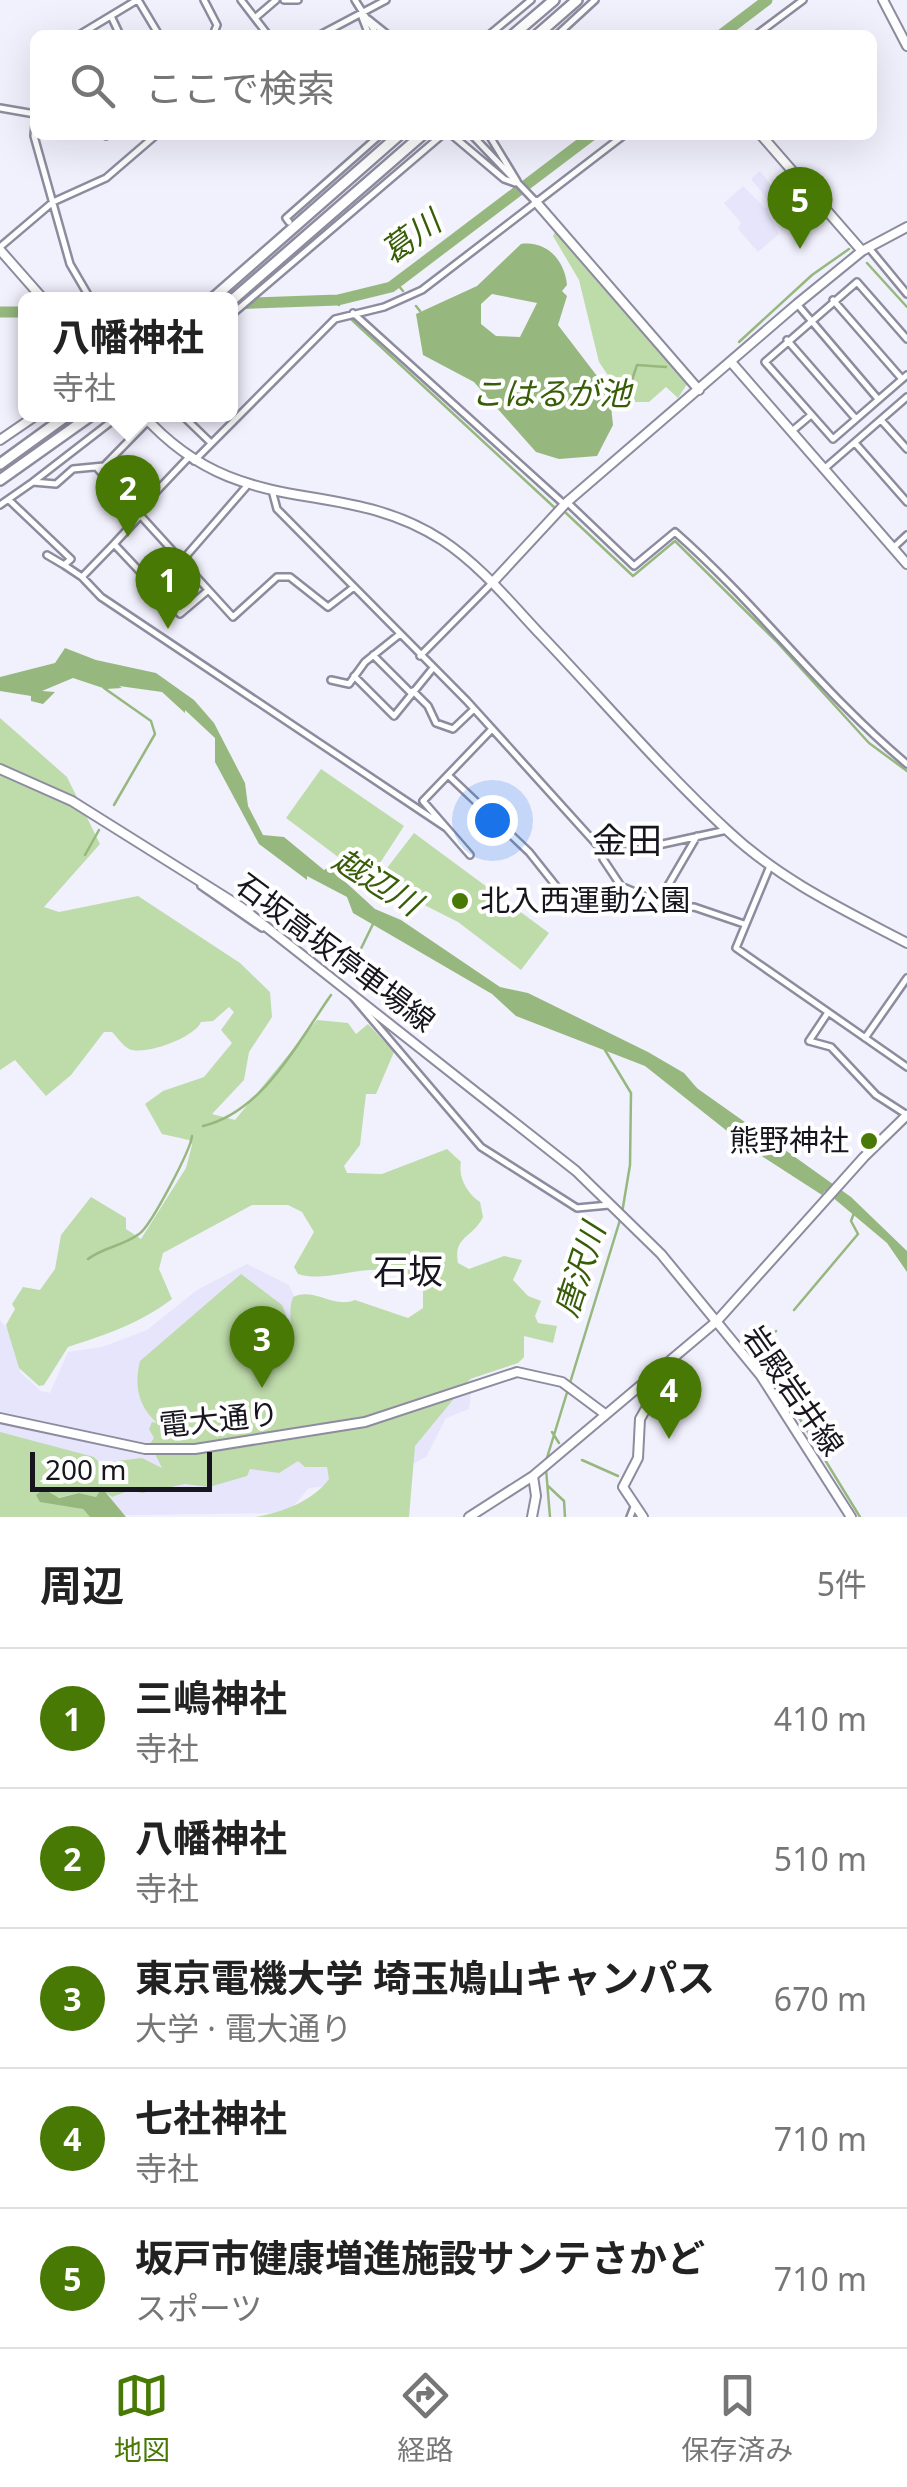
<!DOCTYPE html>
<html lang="ja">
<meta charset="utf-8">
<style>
:root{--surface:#fff;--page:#f6f6f6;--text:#222;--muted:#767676;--line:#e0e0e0;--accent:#477904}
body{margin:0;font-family:"Noto Sans","Noto Sans JP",sans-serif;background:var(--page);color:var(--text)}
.scale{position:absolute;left:30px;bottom:25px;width:182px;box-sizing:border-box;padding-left:10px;border:5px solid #17161e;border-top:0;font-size:28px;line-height:35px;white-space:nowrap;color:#17161e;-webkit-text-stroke:8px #fff;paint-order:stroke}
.you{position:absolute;left:492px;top:820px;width:35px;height:35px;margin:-25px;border:8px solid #fff;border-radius:50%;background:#1a73e8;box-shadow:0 0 0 15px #1a73e833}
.badge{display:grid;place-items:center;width:65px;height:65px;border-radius:50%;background:var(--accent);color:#fff;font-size:32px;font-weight:700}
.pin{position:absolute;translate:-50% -82px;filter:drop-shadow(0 2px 5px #0008)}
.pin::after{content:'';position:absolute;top:52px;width:35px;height:30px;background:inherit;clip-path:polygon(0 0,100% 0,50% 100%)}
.popup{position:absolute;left:18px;top:292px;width:220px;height:130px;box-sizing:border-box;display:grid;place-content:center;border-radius:15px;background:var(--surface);filter:drop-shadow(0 2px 8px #0005);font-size:32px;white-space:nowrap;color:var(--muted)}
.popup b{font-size:38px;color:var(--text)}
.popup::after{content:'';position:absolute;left:50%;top:100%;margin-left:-20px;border:20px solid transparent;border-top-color:var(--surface)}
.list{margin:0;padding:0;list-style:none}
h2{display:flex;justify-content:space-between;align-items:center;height:130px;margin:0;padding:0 40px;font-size:42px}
h2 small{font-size:32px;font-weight:400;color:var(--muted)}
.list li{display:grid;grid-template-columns:65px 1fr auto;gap:30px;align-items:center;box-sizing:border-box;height:140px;padding:0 40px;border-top:2px solid var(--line)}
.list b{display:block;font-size:38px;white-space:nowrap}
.list p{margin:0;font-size:32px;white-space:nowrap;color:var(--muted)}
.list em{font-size:32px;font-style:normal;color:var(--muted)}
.icon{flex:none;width:55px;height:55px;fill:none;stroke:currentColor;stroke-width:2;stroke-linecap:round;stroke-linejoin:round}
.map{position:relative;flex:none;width:907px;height:1517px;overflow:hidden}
.search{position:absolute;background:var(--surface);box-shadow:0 10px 40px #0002;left:30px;right:30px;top:30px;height:110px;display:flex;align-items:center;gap:25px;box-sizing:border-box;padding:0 35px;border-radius:15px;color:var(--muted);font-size:38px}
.sheet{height:830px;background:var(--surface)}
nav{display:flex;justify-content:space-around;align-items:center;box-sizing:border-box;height:140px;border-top:2px solid var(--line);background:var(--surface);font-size:28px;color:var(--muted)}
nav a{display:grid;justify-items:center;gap:5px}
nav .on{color:var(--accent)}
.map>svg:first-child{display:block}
</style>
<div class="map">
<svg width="907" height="1517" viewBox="0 0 907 1517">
<rect width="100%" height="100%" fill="#f1f0fd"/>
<path fill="#e6e5fc" d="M760 171 781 198 789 191 793 196 785 203 792 211 789 217 784 218 774 206 767 211 779 234 758 252 738 229 741 223 724 203 743 186 766 209 771 203 751 179Z
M247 1264 289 1285 311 1333 473 1377 469 1409 446 1418 426 1457 381 1481 309 1488 291 1509 274 1513 0 1517V1320L12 1335 20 1372 41 1391 50 1393 68 1352 102 1347 147 1330 197 1290Z"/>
<path fill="#bedbaa" d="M556 230 687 384 678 398 666 387 649 402H626L599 362 579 280 553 236Z
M0 718 67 777 100 844 44 907 59 912 138 896 240 963 270 992 272 1017 249 1052 244 1080 212 1114 235 1120 317 1020 348 1023 356 1034 368 1024 394 1052 376 1094H366L360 1145 344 1166 347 1173 382 1174 447 1149 461 1162C458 1178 467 1193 480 1202L483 1217C473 1238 453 1236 458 1263L469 1269 504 1256 522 1260 513 1280 528 1296 541 1301 535 1316 538 1323 557 1326 553 1343 524 1336V1357L518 1363 470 1379 415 1446 409 1517H256C283 1512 313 1501 329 1479L327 1467H305L298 1461 279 1473 250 1469 247 1476 209 1487 185 1484 142 1493 131 1490 112 1497 104 1491 96 1497 79 1493 48 1500 83 1509 90 1517H0V1432L94 1457 100 1463 142 1458 162 1468 150 1444 154 1438 149 1429 152 1422 157 1423C138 1406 134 1385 140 1361L241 1274 282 1305 291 1328 288 1353C296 1333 286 1315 293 1297 315 1287 333 1309 355 1300L408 1318 423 1308V1289C382 1249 336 1286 298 1274L294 1267 314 1232 302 1212 288 1205H252L163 1253 159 1269 172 1299C139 1324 107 1334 68 1347L44 1385 39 1386 19 1368 6 1325 15 1309 12 1304 23 1287 40 1290 55 1269 61 1235 91 1197 126 1218V1229L141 1239 186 1168 192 1145 189 1140 162 1134 145 1104 163 1091 204 1077 232 1043 221 1030 234 1012 229 1007 213 1021 201 1022C195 1037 146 1056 129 1049 123 1046 117 1037 112 1032H104L71 1075 46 1096 15 1060 0 1070Z
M321 769 404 826 369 880 286 818Z
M414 833 549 933 521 970 458 922 377 881Z"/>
<path fill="#96b87e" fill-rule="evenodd" d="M521 244C547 240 565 261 567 285L562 291 567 296 558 325 610 393 601 400 611 406 613 425 597 456 559 459 536 452 474 382 423 355 416 314 477 286ZM492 294 537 303 520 337 496 336 481 324V304Z
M65 648 96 660 156 673 194 700 214 723 245 783 248 806 263 835 284 837 324 870 329 867 375 909 401 920 500 987 528 993 648 1052 684 1073 727 1123 746 1122 851 1197 907 1251V1272L887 1243 825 1191 822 1195 746 1146 645 1066 516 1016 492 994 353 913 347 897 307 876V880L259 844 215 762V738L185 710V713L162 692 119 686 122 688 106 689 73 678 42 691 55 692 43 704 31 701V696L0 691V677L55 663Z
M102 1488 126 1517H90L83 1509 40 1502 36 1495 44 1489 59 1498 79 1493 96 1497Z"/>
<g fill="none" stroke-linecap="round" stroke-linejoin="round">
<path stroke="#96b87e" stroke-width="2.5" d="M867 263 907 307
M397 284 403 291
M338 300 339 305
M416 306 420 311
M352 320 555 508
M739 342 812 275 849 249
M610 393 631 383 637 365 666 367
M566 513 633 576 675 541 776 641 869 743 907 771
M104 688 151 721 155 734 114 805
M85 855 99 830
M352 967 373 924
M605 1050 631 1093 630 1165 622 1213
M203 1126C263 1112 298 1042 331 995
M88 1259C104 1247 123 1246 139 1234 151 1226 191 1149 192 1136
M794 1310 858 1234 851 1221 854 1213
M776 1331 762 1348 768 1367 860 1517
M552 1432 559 1443
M582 1460 618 1476
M546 1461 620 1220
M546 1469 550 1517
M548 1486 564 1501 565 1517"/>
<path stroke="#96b87e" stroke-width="11" d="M721 35 767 0
M230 304 338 300 391 287 592 135
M0 312H26
M690 1090 748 1131"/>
<defs>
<path id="street" d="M138 0 159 35
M204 0 217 25 213 35
M241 0 268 35
M284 0H298
M355 0 377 35
M111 16 120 35
M362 17 369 35
M255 18 276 0
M368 19 388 35
M79 35 137 0
M320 35 386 0
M489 35 531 0
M557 35 595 0
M756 35 803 0
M0 108 35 114
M35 124 34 136 70 264 91 300
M452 135 504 179 515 183
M472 135 536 202
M489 135 517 181
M106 136V135
M289 222 286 218 380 135
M0 247 53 202 106 178 156 135
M869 248 907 294
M833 300 902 379
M797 304 878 399
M353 313 565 505
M230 316 442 135
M907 339 857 282 765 362 833 439 907 375
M787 340 856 419
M181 414 210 442
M881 420 907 449
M792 431 811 415
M855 443 907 502
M194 461 335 319 384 307 422 290 624 135
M98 469 233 617 277 577H290L328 607 354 587
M824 469 907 397
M33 482 121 414
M273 494 277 509 467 701 599 847 626 852 727 830
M9 500 71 559 64 565 82 577 114 544
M567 502 634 566 675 532C758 605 822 693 907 764
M0 505 33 482 56 484 73 469 104 466 148 421
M135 514 189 457
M138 518 114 544 180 614 206 592
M893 548 907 535
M47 555 64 565
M180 563 246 487
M82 577 101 597 445 827
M373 655 411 693
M420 656 492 583
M354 676 394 716 433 668
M331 680 349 684 365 662 400 634
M413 691 428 706 436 723 453 729 474 709
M449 776 529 852 572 906
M603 850V859L621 886 674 909 694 907 744 924
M470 855 423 801 492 729
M770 866 736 948 907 1067
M201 886 262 928
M659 901 697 836
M353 997 481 1147 577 1208 609 1205
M827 1014 809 1041 831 1047 876 1095 907 1115
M865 1038 907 978
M630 1517 634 1507"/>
<path id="secondary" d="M883 0 907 46
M761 135 862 251
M536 202 699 390
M0 250 44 300
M731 362 907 564
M142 414C241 525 338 473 442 540 480 565 510 602 540 634 603 700 662 770 728 831 780 880 844 910 907 943
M0 440 38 414
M492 583 567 502 797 304 862 251 907 227
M0 769 72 801 241 907 576 1171 661 1254 761 1376 851 1517
M0 1418 145 1449H195L365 1422 517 1372 562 1382 605 1414
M469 1517 533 1476
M532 1517 536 1496 533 1476 717 1321 864 1157 907 1115
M643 1517 623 1487 638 1458 640 1419 657 1389 655 1375"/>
<path id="highway" d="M513 35 554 0
M537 35 577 0
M211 300 399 135
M230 302 422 135
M0 464 69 414
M0 480 93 414"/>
</defs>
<use href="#street" stroke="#8d8c9f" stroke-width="10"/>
<use href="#secondary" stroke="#8d8c9f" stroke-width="12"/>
<use href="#highway" stroke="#8d8c9f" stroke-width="14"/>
<use href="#street" stroke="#fff" stroke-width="5"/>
<use href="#secondary" stroke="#fff" stroke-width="8"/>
<use href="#highway" stroke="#fff" stroke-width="9"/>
</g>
<g fill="#477904" stroke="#fff" stroke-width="4">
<circle cx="460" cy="901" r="10"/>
<circle cx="869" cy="1141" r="10"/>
</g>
<g text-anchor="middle" stroke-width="8" stroke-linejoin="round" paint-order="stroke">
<g font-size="30" fill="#17161e" stroke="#fff" text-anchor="start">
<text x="480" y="911">北入西運動公園</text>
<text x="849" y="1151" text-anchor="end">熊野神社</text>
</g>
<g font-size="30" fill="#17161e" stroke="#fff">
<text transform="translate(335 953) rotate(37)" y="10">石坂高坂停車場線</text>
<text transform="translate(793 1391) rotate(55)" y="10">岩殿岩井線</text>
<text transform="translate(219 1420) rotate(-6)" y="10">電大通り</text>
</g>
<g font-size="32" font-style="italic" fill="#375e07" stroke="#fff">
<text transform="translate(411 237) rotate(-36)" y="11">葛川</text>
<text x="551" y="405">こはるが池</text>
<text transform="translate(377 882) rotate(32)" y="11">越辺川</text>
<text transform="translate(580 1270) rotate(-72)" y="11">唐沢川</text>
</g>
<g font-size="35" fill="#17161e" stroke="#fff">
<text x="627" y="853">金田</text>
<text x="408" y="1284">石坂</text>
</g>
</g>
</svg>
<div class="scale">200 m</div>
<div class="you"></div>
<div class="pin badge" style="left:168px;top:629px">1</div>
<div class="pin badge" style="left:128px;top:537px">2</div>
<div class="popup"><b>八幡神社</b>寺社</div>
<div class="pin badge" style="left:262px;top:1388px">3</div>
<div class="pin badge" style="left:669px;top:1439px">4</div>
<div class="pin badge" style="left:800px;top:249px">5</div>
<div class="search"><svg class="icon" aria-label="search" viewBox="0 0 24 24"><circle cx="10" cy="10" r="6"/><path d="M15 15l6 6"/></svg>ここで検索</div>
</div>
<section class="sheet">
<h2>周辺<small>5件</small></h2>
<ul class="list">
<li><span class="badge">1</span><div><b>三嶋神社</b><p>寺社</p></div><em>410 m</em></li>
<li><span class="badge">2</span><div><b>八幡神社</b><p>寺社</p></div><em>510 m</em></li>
<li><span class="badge">3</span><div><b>東京電機大学 埼玉鳩山キャンパス</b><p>大学 · 電大通り</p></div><em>670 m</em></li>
<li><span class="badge">4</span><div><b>七社神社</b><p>寺社</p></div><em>710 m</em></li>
<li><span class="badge">5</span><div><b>坂戸市健康増進施設サンテさかど</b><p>スポーツ</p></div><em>710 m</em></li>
</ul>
</section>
<nav>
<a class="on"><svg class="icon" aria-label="map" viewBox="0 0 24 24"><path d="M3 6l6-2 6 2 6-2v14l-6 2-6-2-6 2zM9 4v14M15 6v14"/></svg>地図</a>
<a><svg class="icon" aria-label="directions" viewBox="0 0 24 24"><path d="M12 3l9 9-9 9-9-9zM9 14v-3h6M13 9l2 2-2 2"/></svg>経路</a>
<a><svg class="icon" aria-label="saved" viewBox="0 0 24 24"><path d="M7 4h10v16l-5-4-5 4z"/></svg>保存済み</a>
</nav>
